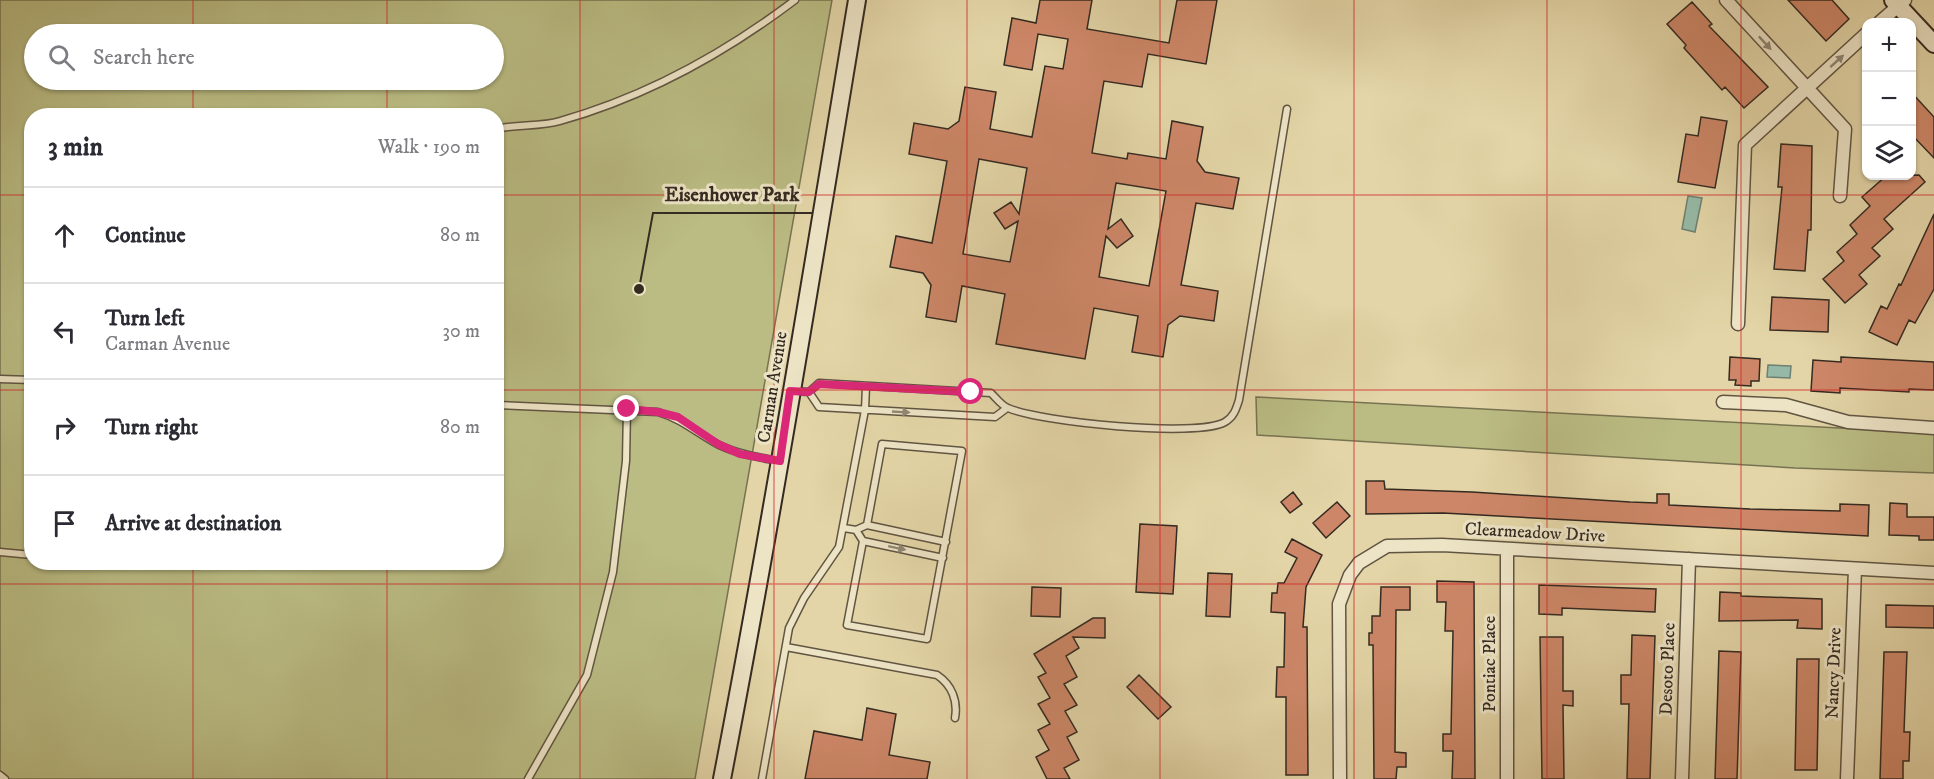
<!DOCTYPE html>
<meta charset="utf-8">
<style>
:root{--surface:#fff;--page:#f2f2f3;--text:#2b2b33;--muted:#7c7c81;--line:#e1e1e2}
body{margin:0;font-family:"IM FELL DW Pica",serif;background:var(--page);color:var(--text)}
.controls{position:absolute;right:18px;top:18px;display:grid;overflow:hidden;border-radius:12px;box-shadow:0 2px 4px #0004}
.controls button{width:54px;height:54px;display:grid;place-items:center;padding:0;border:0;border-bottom:2px solid var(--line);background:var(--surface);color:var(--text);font:30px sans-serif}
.stop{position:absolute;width:18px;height:18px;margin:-14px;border:4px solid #db2777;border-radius:50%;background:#fff}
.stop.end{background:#db2777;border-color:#fff;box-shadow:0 2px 6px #0008}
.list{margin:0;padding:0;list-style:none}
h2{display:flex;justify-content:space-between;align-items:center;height:78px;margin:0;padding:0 24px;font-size:26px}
h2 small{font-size:20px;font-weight:400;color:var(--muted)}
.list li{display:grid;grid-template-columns:39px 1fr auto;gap:18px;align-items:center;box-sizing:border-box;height:96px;padding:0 24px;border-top:2px solid var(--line)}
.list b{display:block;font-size:22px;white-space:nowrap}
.list p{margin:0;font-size:20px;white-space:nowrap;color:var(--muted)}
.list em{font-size:20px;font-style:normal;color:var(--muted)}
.icon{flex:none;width:33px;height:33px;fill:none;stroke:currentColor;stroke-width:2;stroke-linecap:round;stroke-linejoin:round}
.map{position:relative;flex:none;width:1934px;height:779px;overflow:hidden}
.search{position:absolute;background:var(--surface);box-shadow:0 2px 4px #0004;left:24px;top:24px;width:480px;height:66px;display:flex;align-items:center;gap:15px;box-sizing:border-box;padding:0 21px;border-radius:33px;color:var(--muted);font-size:22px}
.panel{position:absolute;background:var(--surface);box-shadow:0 2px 4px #0004;left:24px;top:108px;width:480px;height:462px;border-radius:24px}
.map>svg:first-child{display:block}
</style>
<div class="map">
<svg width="1934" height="779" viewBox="0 0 1934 779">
<rect width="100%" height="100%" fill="#e3d5a7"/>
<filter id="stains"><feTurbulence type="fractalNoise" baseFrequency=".00333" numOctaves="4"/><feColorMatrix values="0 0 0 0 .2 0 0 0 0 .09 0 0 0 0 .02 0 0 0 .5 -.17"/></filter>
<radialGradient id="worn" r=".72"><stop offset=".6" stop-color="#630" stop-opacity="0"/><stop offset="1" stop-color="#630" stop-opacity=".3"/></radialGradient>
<path fill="#babc83" stroke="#777352" stroke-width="1.5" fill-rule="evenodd" d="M0 0H832L695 779H0ZM34 34H494V80H34ZM32 116H496V562H32Z
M1256 397 1934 433V473L1795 468 1257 435Z"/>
<path fill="#95b9a6" stroke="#6e8071" stroke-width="1.5" d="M1688 196 1702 198 1695 232 1682 229Z
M1768 365 1791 366 1790 378 1767 377Z"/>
<path fill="#cd8768" stroke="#342a21" stroke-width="1.5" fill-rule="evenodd" d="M1040 0H1092L1087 29 1169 43 1177 0H1217L1206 64 1148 54 1142 87 1104 81 1092 153 1127 159 1128 153 1166 159 1172 121 1203 127 1197 161 1205 172 1239 178 1233 209 1196 203 1188 247 1181 285 1218 291 1214 321 1180 316 1168 325 1163 357 1132 352 1138 316 1094 308 1085 359 996 344 1005 294 962 286 956 322 926 317 931 285 923 273 890 267 896 236 932 243 941 195 947 161 909 154 914 123 948 129 959 121 965 87 996 92 990 129 1032 137 1045 66 1063 69 1068 39 1038 34 1032 70 1004 65 1012 18 1036 23ZM979 159 1027 168 1019 214 1011 202 994 213 1005 229 1018 221 1010 262 963 254ZM1116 183 1166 191 1149 286 1099 277 1106 236 1117 248 1133 236 1121 219 1108 229Z
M1788 0H1832L1849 19 1826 41Z
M1692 2 1712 24 1709 26 1768 87 1744 108 1725 87 1722 90 1684 48 1686 45 1667 24Z
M1911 92 1934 117V158L1911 134Z
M1701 117 1727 121 1715 188 1678 182 1686 134 1698 136Z
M1781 144 1812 146 1811 230H1808L1805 271 1774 269 1782 187H1778Z
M1919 175 1925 182 1884 219 1893 229 1872 248 1880 256 1859 275 1867 284 1845 303 1823 279 1844 261 1837 252 1857 234 1850 225 1870 206 1862 197 1886 176Z
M1934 214V289L1915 323 1909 320 1897 345 1869 332 1881 306 1887 309 1899 284 1901 285Z
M1772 297 1829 300 1828 332 1770 330Z
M1730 357 1760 359 1759 381H1751V386L1735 385 1736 380H1729Z
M1841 357 1934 362V390L1909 389V392L1840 388V393L1811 391 1813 360 1841 362Z
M1366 481H1384L1385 489 1472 492 1630 502 1657 503V494H1669V505L1750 509 1840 511V504L1869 505 1868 536 1443 513 1366 514Z
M1293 492 1302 504 1290 513 1281 502Z
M1337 502 1350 516 1326 538 1313 523Z
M1890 503 1907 504V517H1934V540H1919V536L1889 535Z
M1140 524 1177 526 1173 594 1136 592Z
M1292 539 1322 555 1306 587 1303 627H1307L1308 775H1286V697H1276L1277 667H1284L1285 613 1271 612 1272 593H1277L1278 583H1284L1297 558 1285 552Z
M1208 573 1232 574 1230 617 1206 616Z
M1437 581 1474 582 1475 779H1452L1453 751H1443V734H1451L1453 631H1445L1446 602H1437Z
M1539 585 1656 589 1655 612 1562 608V615L1539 614Z
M1032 587 1061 588 1060 617 1031 616Z
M1381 587H1410V610H1396L1395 752 1406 753V767H1397L1396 779H1374L1373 645H1369V633H1372V616H1380Z
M1720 592 1741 593V596L1822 599V629L1797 628 1798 620 1719 621Z
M1886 605 1934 606V628L1886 627Z
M1093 618H1105V638L1073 637 1079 648 1066 656 1077 677 1064 684 1077 705 1065 711 1077 732 1067 737 1079 760 1064 768 1070 779H1047L1036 757 1049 750 1038 730 1050 724 1038 704 1050 698 1038 677 1046 673 1034 654Z
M1632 635 1655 636 1650 779H1627L1629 704H1621V675H1631Z
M1540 637H1563V691H1573V706L1563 705 1564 779H1542Z
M1719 651 1741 652 1737 779H1715Z
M1884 652H1907L1904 732H1910L1909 761H1903V779H1880Z
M1797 659H1819L1817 770H1795Z
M1139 675 1171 707 1158 719 1127 687Z
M867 708 896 714 889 755 930 762 927 779H805L814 731 862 740Z"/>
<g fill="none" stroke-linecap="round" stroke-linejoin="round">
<defs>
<path id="service" d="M496 129C517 124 540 127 560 121 645 97 725 53 795 0
M0 379 32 380
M794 391 809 392 819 383 991 393C996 398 1002 406 1008 408 1040 422 1197 438 1225 422 1234 417 1236 409 1239 400L1287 109
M809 392 819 407 995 417 1007 408
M496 405 658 412C682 419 698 434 719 445 738 454 758 457 778 461
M844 528 856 530 867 525 946 542
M856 530 863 541 943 558
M863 541 847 625 927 639 962 451 882 444 867 525
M0 552 32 555
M786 647 937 675C952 685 958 701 955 718
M0 775 5 779
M528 779 587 675 613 572 626 461 627 409
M762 779 789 628 804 598 839 547 865 410 866 386"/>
<path id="minor" d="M1726 0 1845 129 1840 196
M1880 22 1905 0
M1738 324 1745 145 1866 34
M1723 402 1786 405 1848 422 1934 428
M1340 779 1339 604 1350 575 1359 563 1387 546 1442 545 1934 573
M1507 779V549
M1682 779 1689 559
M1847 779 1855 569"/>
<path id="secondary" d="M1893 0 1934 44
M722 779C772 520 814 260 857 0"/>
</defs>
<use href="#service" stroke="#605542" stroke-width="9"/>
<use href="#minor" stroke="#605542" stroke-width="15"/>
<use href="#secondary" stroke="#342a21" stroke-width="20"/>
<use href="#service" stroke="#ede4c6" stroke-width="6"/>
<use href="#minor" stroke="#ede4c6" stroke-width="12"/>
<use href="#secondary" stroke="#ede4c6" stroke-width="16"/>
</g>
<defs><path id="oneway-solid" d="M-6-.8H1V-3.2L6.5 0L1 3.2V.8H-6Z" transform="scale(1.5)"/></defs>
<g fill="#908774">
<use href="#oneway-solid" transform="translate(1765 43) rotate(47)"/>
<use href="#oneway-solid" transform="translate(1837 61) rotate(-42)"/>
<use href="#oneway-solid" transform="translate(901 412) rotate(3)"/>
<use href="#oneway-solid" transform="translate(897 548) rotate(12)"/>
</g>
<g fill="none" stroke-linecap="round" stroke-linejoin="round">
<path stroke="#db2777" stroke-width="8" d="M627 409 658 412 678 417 718 444 740 454 780 461 790 391 809 392 819 384 971 392"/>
</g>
<path fill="none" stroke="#d62828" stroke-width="1.5" stroke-opacity="0.55" d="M193 0V34M387 0V34M580 0V779M774 0V779M967 0V779M1160 0V779M1354 0V779M1547 0V779M1741 0V779M193 80V116M387 80V116M0 195H32M496 195H1934M0 390H32M496 390H1934M193 562V779M387 562V779M0 584H1934"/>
<g text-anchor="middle" stroke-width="6" stroke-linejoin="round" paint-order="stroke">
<g font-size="18" fill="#342a21" stroke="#ede4c6">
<text transform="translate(772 387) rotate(-81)" y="6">Carman Avenue</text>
<text transform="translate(1535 532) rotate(3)" y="6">Clearmeadow Drive</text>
<text transform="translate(1489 664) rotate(-90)" y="6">Pontiac Place</text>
<text transform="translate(1667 669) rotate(-88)" y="6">Desoto Place</text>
<text transform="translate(1833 673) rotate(-88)" y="6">Nancy Drive</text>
</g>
</g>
<path fill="none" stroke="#342a21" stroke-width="2" d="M639 289L653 213H812"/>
<circle fill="#342a21" stroke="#ede4c6" stroke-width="2" cx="639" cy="289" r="6"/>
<g font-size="20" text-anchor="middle" font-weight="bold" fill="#342a21" stroke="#ede4c6" stroke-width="6" stroke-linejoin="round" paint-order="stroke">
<text x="732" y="201">Eisenhower Park</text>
</g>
<rect width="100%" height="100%" filter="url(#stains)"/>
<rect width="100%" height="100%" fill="url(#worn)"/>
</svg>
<div class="controls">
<button>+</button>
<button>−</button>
<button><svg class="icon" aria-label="layers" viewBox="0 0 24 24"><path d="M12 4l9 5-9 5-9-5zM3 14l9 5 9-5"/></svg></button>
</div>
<div class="stop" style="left:971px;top:392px"></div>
<div class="stop end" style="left:627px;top:409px"></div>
<div class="search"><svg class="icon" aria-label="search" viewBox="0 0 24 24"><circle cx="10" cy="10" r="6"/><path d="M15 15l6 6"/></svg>Search here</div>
<section class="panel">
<h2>3 min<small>Walk · 190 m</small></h2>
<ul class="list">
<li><svg class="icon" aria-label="ahead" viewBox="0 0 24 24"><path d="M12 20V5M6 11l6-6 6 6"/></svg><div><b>Continue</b></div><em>80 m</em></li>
<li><svg class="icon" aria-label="left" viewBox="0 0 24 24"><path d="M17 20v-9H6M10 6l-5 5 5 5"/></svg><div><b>Turn left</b><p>Carman Avenue</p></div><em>30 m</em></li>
<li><svg class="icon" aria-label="right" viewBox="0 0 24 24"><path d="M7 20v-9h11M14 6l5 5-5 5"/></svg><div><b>Turn right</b></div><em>80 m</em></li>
<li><svg class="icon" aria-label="arrive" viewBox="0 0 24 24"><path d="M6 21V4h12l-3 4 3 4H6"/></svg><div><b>Arrive at destination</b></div></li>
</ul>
</section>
</div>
